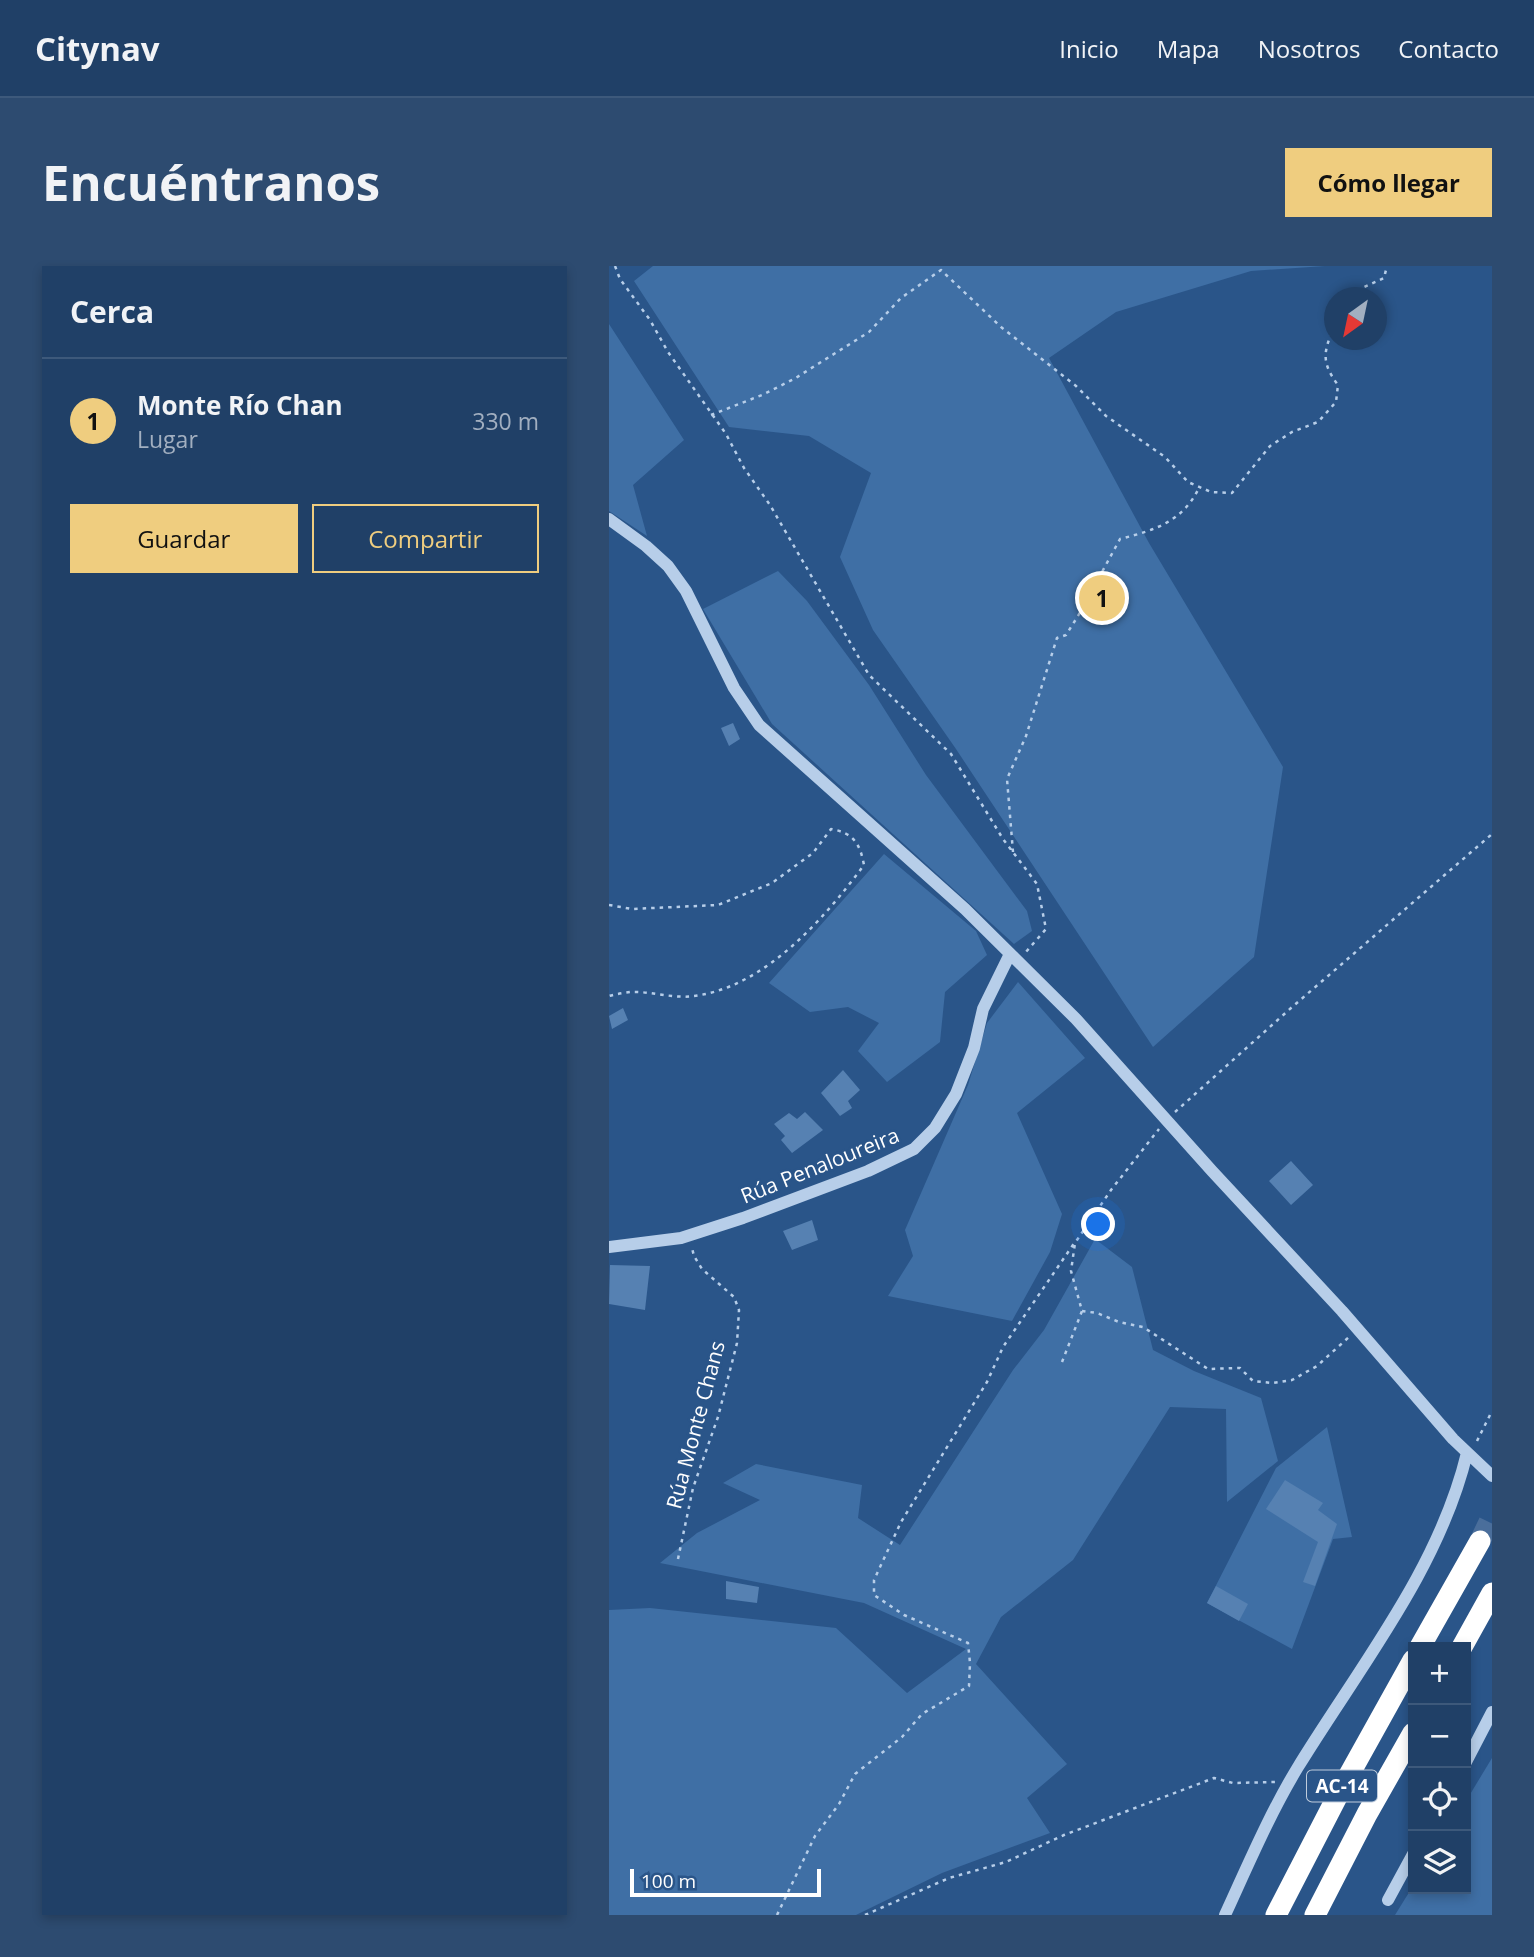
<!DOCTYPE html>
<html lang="es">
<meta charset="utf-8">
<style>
:root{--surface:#204067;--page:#2d4b70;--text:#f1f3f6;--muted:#a2afc0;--line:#3d597b;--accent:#efcd7f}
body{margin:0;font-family:"Open Sans",sans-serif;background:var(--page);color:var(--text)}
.controls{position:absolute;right:21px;bottom:21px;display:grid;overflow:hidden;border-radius:0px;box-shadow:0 4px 10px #0003}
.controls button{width:63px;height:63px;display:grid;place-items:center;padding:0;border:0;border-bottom:2px solid var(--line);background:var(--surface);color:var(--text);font:35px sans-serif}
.compass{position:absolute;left:715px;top:21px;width:63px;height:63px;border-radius:50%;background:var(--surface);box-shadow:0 4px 10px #0003;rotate:213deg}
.scale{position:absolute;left:21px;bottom:18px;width:191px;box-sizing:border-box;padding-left:7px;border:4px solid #fff;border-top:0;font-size:19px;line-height:24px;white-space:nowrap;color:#fff;-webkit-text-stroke:5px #2a5589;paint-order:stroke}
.you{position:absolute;left:490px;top:959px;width:24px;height:24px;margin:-18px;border:5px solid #fff;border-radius:50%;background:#1a73e8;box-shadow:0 0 0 10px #1a73e833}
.badge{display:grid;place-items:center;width:46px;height:46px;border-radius:50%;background:var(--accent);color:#111;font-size:23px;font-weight:700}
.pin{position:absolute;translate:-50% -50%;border:4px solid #fff;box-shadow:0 2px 7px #0006}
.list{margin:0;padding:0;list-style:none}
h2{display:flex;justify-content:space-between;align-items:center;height:91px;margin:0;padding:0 28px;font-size:30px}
h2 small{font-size:23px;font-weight:400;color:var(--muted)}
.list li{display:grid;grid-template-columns:46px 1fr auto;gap:21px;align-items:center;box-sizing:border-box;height:126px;padding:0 28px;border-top:2px solid var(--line)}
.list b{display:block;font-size:26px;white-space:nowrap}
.list p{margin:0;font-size:23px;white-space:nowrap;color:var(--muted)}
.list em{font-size:23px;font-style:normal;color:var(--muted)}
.actions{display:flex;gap:14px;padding:21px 28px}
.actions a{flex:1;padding:16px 0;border:2px solid var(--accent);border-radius:0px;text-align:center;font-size:24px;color:var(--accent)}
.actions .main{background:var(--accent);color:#111}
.icon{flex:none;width:38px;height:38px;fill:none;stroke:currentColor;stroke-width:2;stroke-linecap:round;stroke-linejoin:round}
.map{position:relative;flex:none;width:883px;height:1649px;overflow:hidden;border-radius:0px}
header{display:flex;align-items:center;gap:42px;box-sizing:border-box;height:98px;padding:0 35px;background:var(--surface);border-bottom:2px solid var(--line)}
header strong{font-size:33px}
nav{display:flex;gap:38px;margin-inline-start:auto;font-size:24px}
.intro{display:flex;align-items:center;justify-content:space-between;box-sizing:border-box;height:168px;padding:0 42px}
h1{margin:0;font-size:49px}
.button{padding:18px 32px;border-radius:0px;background:var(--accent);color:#111;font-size:24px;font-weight:700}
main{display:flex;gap:42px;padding:0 42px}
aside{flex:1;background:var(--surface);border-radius:0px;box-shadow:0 4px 10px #0003}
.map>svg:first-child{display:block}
</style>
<header>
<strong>Citynav</strong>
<nav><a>Inicio</a><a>Mapa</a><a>Nosotros</a><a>Contacto</a></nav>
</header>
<div class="intro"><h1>Encuéntranos</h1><a class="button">Cómo llegar</a></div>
<main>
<aside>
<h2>Cerca<small></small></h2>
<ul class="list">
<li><span class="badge">1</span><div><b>Monte Río Chan</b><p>Lugar</p></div><em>330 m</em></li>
</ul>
<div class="actions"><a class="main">Guardar</a><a>Compartir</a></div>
</aside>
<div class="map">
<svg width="883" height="1649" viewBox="0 0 883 1649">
<rect width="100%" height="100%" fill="#2a5589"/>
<path fill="#3f6fa5" d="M44 0H716L642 5 507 46 440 92 540 277 674 501 645 691 544 781 347 483 264 364 231 291 262 207 200 170 120 161 25 15Z
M0 58 75 174 24 219 38 270 0 245Z
M169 305 198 335 260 419 317 509 418 645 423 665 405 678 163 458 94 343Z
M275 588 367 665 378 689 336 726 331 776 278 816 249 785 270 757 239 741 201 746 160 717Z
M409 716 476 792 408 847 453 948 441 986 403 1055 279 1030 304 990 296 964 359 819 378 757Z
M486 973 523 1001 544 1084 585 1105 652 1132 669 1195 618 1236 617 1143 561 1141 464 1294 392 1351 367 1398 458 1498 418 1532 441 1567 333 1607 247 1649H0V1344L41 1342 227 1362 298 1427 357 1383 255 1337 51 1297 88 1267 151 1234 114 1217 147 1198 253 1219 249 1252 291 1279 404 1104 435 1064Z
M718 1161 743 1271 724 1273 683 1383 598 1337 667 1202Z
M883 1492V1649H786L804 1620V1623H857V1535Z"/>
<path fill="#5681b2" d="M124 457 131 473 120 480 112 462Z
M14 742 19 754 3 763 0 750Z
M234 804 251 824 239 835 243 842 231 850 212 827Z
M196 846 214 864 183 887 172 874 176 870 165 858 180 847 188 853Z
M682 895 704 919 682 939 660 915Z
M203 954 209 974 183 984 174 965Z
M1 999 41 1000 36 1044 0 1038Z
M676 1214 714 1237 709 1244 728 1258 706 1320 694 1316 709 1276 657 1243Z
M117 1315 150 1321 148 1337 117 1333Z
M607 1320 639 1338 630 1355 598 1337Z"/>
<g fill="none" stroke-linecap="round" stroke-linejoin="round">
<path stroke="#4a6e9b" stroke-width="21" stroke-dasharray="21 10" stroke-linecap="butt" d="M871 1275 883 1250"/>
<path stroke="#b7cee9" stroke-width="2.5" stroke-dasharray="3.5 5" stroke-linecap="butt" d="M6 0 11 13 41 54 59 86 117 168 135 202 161 239 260 409 342 488 394 573 428 618 437 663 416 687
M743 32 751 23 775 12 778 0
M102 149 153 129 185 113 260 66 292 32 332 4 392 61 467 120 497 150 556 191 579 216 602 226 623 227 661 180 683 166 709 156 727 136 729 119C712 96 714 86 726 59
M404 586 398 513 417 470 448 372 457 369 469 350 511 273C546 264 573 256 590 222
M0 639 23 643 109 639 163 617 204 587 222 563C245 567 251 578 255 599 215 653 156 721 85 730 64 733 42 725 21 726 14 727 7 728 0 730
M566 846 682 742 883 568
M473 1045 488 1047 510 1056 534 1061 599 1103 631 1102 644 1115 663 1117 683 1114 708 1100 740 1071
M453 1096 473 1045 462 1005 466 977 502 924 550 863
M868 1175 883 1145
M69 1293 84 1222 109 1151 128 1077 130 1044 125 1031 93 1003 85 990 83 982
M168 1649 206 1570 230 1538 246 1508 293 1471 313 1448 360 1420 361 1397 359 1377 295 1349 265 1329V1314L292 1256 378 1116 394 1081 466 976
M256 1649 340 1612 397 1596 455 1569 605 1512 624 1517 667 1516"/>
<path stroke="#b7cee9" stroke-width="12" d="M0 253 37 280 59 300 77 325 125 422 150 459 356 643 467 753 603 905 733 1045 844 1173 883 1210
M0 981 72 972 134 952 259 905 305 883 326 862 347 828 365 782 374 743 401 688
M857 1496 883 1446
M779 1634 804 1588
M616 1649C639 1599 661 1547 689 1501 751 1400 830 1303 858 1187"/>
<path stroke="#fff" stroke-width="21" d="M811 1381 871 1275
M853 1381 883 1327
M667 1649 730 1527 804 1394
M706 1649 758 1548 804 1467"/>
</g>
<g text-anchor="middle" stroke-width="5" stroke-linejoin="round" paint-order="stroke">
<rect fill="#2a5589" stroke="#bfccdc" stroke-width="2" x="698" y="1504.5" width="70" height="31" rx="5"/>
<g font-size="19" font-weight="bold" fill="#fff">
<text x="733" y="1527">AC-14</text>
</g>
<g font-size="21" fill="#fff" stroke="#2a5589">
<text transform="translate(211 900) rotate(-22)" y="7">Rúa Penaloureira</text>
<text transform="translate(87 1159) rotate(-75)" y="7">Rúa Monte Chans</text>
</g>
</g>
</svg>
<div class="controls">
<button>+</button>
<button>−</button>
<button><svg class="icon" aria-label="locate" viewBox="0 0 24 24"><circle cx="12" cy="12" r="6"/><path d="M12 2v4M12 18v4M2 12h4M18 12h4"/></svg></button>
<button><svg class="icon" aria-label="layers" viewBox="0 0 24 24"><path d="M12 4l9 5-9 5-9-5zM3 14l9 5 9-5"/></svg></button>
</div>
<svg class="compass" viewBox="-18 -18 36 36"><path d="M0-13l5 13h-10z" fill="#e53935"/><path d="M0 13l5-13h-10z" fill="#a2afc0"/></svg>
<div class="scale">100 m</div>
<div class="you"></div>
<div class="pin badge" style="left:493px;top:332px">1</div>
</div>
</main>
